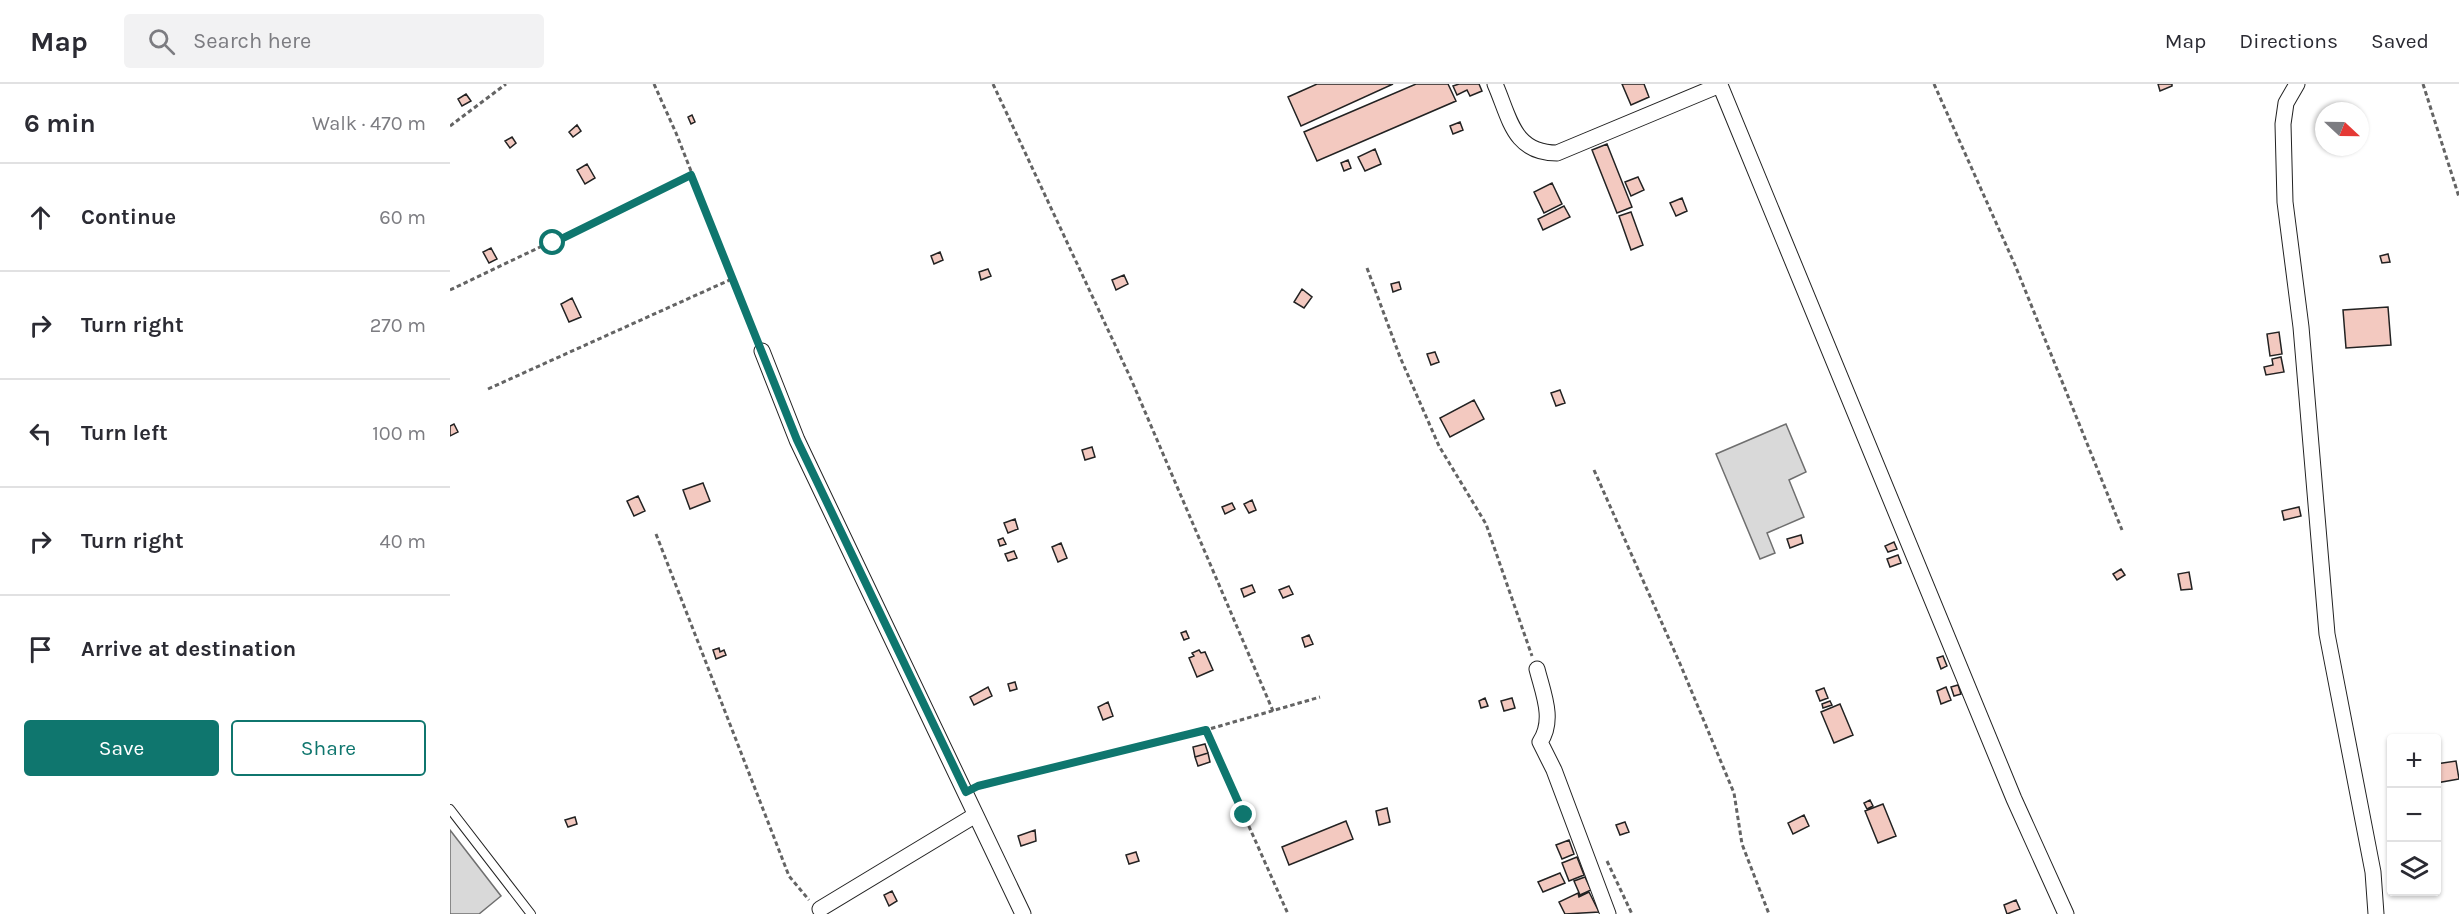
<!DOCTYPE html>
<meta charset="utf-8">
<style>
:root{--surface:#fff;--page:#f2f2f3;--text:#2b2b33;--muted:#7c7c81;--line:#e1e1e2;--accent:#0f766e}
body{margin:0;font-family:Karla,sans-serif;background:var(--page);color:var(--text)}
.controls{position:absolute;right:18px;bottom:18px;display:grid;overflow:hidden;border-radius:6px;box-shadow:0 2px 4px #0004}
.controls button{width:54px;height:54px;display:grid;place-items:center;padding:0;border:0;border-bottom:2px solid var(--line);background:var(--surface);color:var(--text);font:30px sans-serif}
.compass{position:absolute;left:1865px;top:18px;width:54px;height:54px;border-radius:50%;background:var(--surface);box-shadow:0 2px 4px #0004;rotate:112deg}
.stop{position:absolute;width:18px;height:18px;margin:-14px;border:4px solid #0f766e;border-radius:50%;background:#fff}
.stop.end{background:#0f766e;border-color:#fff;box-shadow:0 2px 6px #0008}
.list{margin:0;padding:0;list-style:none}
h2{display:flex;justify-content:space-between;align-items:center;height:78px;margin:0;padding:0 24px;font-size:26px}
h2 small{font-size:20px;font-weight:400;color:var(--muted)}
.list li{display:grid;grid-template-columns:39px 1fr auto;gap:18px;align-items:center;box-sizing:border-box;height:108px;padding:0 24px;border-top:2px solid var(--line)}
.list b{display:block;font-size:22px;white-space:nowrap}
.list em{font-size:20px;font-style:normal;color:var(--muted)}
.actions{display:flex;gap:12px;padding:18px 24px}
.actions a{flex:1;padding:14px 0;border:2px solid var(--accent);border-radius:6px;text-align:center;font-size:21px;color:var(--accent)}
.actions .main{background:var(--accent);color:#fff}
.icon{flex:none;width:33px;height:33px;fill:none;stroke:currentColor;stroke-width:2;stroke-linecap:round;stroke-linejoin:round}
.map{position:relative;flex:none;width:2009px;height:830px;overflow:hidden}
header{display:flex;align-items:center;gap:36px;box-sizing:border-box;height:84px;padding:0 30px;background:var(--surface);border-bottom:2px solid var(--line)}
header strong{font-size:28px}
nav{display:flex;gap:33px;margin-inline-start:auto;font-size:21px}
.search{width:420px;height:54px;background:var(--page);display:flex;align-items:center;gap:15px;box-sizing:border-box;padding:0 21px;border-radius:6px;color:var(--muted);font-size:22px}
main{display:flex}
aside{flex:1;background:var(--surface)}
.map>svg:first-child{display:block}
</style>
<header>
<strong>Map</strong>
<div class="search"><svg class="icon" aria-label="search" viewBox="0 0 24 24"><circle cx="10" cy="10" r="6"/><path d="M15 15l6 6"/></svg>Search here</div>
<nav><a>Map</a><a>Directions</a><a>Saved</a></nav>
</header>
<main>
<aside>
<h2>6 min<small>Walk · 470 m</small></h2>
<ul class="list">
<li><svg class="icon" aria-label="ahead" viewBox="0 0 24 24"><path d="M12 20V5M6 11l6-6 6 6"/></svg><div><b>Continue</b></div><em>60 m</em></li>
<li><svg class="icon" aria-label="right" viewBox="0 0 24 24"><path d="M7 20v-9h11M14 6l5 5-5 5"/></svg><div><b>Turn right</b></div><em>270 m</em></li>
<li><svg class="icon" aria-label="left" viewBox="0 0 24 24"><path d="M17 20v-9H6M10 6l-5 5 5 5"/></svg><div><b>Turn left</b></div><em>100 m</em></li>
<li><svg class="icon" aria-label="right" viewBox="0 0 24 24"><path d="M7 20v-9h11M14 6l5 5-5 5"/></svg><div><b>Turn right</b></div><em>40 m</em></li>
<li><svg class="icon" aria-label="arrive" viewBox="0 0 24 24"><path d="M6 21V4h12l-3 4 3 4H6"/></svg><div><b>Arrive at destination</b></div></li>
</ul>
<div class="actions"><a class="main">Save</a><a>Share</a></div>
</aside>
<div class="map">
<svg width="2009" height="830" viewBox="0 0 2009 830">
<rect width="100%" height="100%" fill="#fff"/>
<path fill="#d9d9d9" stroke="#6f6f6f" stroke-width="1.5" d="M1336 340 1356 388 1339 396 1354 433 1317 449 1325 469 1310 475 1266 370Z
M0 746 51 812 29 830H0Z"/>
<path fill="#f3c9c0" stroke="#222" stroke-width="1.5" d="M867 0H943L851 42 838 13Z
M966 0H998L1006 17 867 77 854 48Z
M1009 0H1029L1032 7 1020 12 1017 6 1007 11 1003 2Z
M1172 0H1194L1199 13 1181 21Z
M1708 0H1722V2L1710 7Z
M16 10 21 17 12 22 8 15Z
M242 31 245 38 241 40 238 33Z
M1010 38 1013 46 1003 50 1000 42Z
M127 41 131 47 123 53 119 48Z
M62 53 66 59 60 64 55 57Z
M1157 60 1182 123 1167 129 1142 66Z
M925 65 931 80 915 87 908 73Z
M898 76 901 84 894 87 891 79Z
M137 80 145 94 135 100 127 86Z
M1188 93 1194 106 1181 112 1175 98Z
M1102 99 1112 120 1094 129 1084 108Z
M1232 114 1237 127 1226 132 1220 119Z
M1114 122 1120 133 1093 146 1088 135Z
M1181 128 1193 161 1181 166 1169 132Z
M41 164 47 175 39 179 33 168Z
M490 168 493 176 484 180 481 172Z
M1938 170 1940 178 1932 179 1930 172Z
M538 185 541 192 531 196 529 188Z
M674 191 678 200 666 206 662 196Z
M949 198 951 205 943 208 941 200Z
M852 205 862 213 854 224 844 218Z
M122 214 131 233 119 238 111 220Z
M1938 223 1941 261 1896 264 1893 226Z
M1829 248 1832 270 1820 272 1817 250Z
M985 268 989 278 981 281 977 270Z
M1831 273 1834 288 1816 291 1814 283 1823 281 1822 275Z
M1110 306 1115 319 1106 322 1101 309Z
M1024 316 1034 335 1000 353 990 334Z
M4 340 8 348 0 352V342Z
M642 363 645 373 635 376 632 366Z
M253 399 260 417 240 425 233 406Z
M188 412 195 427 184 432 177 417Z
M802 416 806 426 799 429 794 420Z
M782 419 785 425 775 430 772 423Z
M1849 423 1851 432 1834 436 1832 427Z
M565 435 568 445 558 449 554 439Z
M1351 451 1353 459 1340 464 1337 455Z
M553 454 556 460 550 462 548 456Z
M1444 458 1447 465 1438 468 1435 462Z
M611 459 617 474 608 478 602 463Z
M564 467 567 474 558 477 555 470Z
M1448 471 1451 479 1440 483 1437 475Z
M1671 485 1675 491 1667 496 1663 490Z
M1739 488 1742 505 1731 506 1728 490Z
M802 501 805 508 794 513 791 505Z
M839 502 843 510 833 514 829 506Z
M736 547 739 554 734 556 731 549Z
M859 551 863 560 855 563 852 554Z
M269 564 270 568 274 566 276 571 266 575 263 566Z
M749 566 751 569 755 568 763 586 747 593 739 574 744 572 742 569Z
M1493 572 1497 582 1491 585 1487 574Z
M565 598 567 605 560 607 558 600Z
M1508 601 1511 610 1504 612 1501 603Z
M538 603 542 612 524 621 520 613Z
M1496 603 1501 616 1491 620 1487 607Z
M1374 604 1378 614 1370 617 1366 607Z
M1035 614 1038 622 1031 624 1029 617Z
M1062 614 1065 624 1054 627 1051 617Z
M1380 617 1382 621 1373 624 1372 620Z
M658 618 663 632 653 636 648 623Z
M1390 620 1403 651 1384 659 1371 628Z
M755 660 758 669 745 673 743 663Z
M758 669 760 678 748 682 745 673Z
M2006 677 2009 695 1986 699V680Z
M1420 716 1423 722 1417 725 1414 719Z
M1433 720 1446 752 1428 759 1415 727Z
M937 724 940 738 929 741 926 727Z
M1354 731 1359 742 1343 750 1338 739Z
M125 733 127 740 118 743 115 736Z
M896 737 903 755 839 781 832 763Z
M1175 738 1179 748 1170 751 1166 741Z
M585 746 586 757 571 762 568 752Z
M1119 756 1124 770 1112 775 1106 761Z
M686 768 689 777 679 780 676 771Z
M1127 773 1134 791 1119 797 1112 779Z
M1110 789 1115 799 1093 808 1088 798Z
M1135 793 1141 806 1130 811 1124 797Z
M442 807 447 817 439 822 434 811Z
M1139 808 1149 828 1115 830 1109 818 1128 809 1129 813Z
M1566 816 1570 825 1557 830 1554 821Z"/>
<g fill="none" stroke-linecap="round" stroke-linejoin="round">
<defs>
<path id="service" d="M0 725 81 830"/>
<path id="minor" d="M1045 0C1060 34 1063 69 1107 69L1270 1 1564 715 1616 830
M1847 0 1836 19 1833 40 1835 118 1851 243 1877 550 1923 788 1926 830
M312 267 347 356 573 830
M1087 585C1093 609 1105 636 1090 658L1104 686 1158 830
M370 825 524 732"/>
</defs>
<use href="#service" stroke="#222" stroke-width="10"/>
<use href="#minor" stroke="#222" stroke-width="17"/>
<path stroke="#646464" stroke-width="3" stroke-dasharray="4.5 3" stroke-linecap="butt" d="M204 0 226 49 307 254
M543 0 681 295 823 627
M1484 0 1565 181 1672 446
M1973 0 2009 113
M0 42 56 0
M917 184 950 273 989 362 1036 440 1082 572
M0 206 241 91
M38 305 284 194
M1144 386 1231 582 1284 709 1292 760 1319 830
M206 450 339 792 359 816
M756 646 838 830
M528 702 756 646 870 613
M1157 777 1182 830"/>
<use href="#service" stroke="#fff" stroke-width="8"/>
<use href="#minor" stroke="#fff" stroke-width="15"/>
</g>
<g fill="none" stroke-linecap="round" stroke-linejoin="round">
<path stroke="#0f766e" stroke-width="8" d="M103 159 241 91 347 356 516 708 528 702 756 646 794 731"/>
</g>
</svg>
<div class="controls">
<button>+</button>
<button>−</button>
<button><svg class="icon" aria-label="layers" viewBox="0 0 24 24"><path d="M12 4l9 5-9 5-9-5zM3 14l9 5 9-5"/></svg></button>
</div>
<svg class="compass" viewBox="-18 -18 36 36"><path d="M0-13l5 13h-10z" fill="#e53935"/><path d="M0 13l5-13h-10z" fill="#7c7c81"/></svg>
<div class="stop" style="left:103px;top:159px"></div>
<div class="stop end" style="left:794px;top:731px"></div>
</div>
</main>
